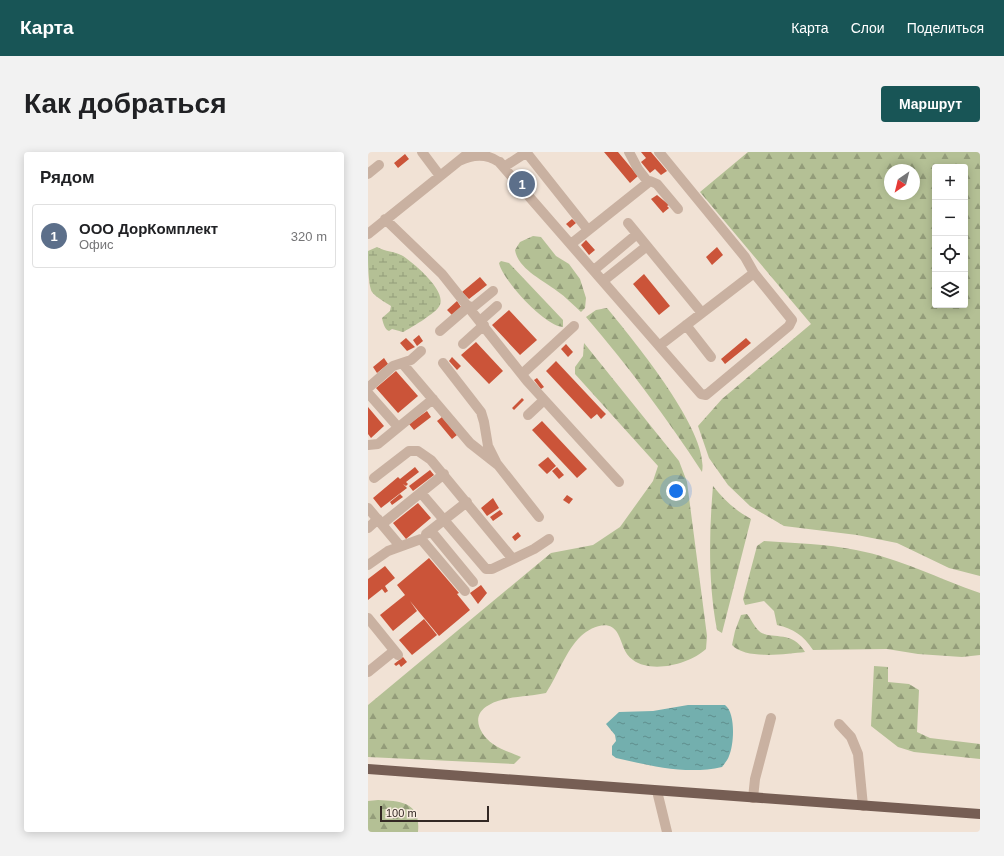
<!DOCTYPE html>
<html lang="ru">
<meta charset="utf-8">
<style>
:root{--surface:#fff;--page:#f2f2f2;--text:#202124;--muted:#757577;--line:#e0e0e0;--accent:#185556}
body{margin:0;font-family:Helvetica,sans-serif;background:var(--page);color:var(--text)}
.controls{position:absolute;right:12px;top:12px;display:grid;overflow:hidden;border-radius:4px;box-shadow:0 2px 10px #0003}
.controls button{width:36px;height:36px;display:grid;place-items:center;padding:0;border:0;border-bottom:1px solid var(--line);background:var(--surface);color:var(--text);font:20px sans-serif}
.compass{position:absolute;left:516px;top:12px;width:36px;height:36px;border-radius:50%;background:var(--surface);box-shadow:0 2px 10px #0003;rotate:215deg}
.scale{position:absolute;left:12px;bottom:10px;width:109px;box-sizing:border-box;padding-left:4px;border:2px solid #332824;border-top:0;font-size:11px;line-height:14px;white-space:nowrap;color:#332824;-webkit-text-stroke:3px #f9ede1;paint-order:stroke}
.you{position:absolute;left:308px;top:339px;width:14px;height:14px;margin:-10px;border:3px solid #fff;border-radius:50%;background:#1a73e8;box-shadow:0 0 0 6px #1a73e833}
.badge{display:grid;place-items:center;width:26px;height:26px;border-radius:50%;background:var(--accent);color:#fff;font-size:13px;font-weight:700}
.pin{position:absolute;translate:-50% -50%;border:2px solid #fff;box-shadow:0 1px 4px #0006}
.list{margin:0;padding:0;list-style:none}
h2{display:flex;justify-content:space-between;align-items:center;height:52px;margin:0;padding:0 16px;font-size:17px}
h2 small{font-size:13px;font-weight:400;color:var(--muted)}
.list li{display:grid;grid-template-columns:26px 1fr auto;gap:12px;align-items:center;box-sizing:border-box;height:64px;margin:0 8px 8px;padding:0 8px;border:1px solid var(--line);border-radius:4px}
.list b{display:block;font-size:15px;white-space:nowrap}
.list p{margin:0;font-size:13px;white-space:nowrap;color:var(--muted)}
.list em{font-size:13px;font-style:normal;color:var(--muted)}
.icon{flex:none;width:22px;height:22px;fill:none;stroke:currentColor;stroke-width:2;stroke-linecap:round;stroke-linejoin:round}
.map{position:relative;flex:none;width:612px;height:680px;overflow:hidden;border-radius:4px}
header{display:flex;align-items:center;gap:24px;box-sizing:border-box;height:56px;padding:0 20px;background:var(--accent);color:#fff}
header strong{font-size:19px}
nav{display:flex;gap:22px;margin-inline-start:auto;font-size:14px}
.intro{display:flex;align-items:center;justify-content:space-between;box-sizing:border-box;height:96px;padding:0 24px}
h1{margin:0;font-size:28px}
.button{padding:10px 18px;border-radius:4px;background:var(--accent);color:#fff;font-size:14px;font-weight:700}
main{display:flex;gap:24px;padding:0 24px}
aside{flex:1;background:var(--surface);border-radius:4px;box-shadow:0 2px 10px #0003}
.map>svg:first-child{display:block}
</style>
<header>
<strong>Карта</strong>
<nav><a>Карта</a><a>Слои</a><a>Поделиться</a></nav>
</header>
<div class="intro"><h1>Как добраться</h1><a class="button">Маршрут</a></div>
<main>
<aside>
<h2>Рядом<small></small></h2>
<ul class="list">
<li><span class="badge" style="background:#5c6f8a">1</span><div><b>ООО ДорКомплект</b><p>Офис</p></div><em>320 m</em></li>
</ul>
</aside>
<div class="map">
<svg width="612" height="680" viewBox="0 0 612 680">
<defs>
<pattern id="forest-firs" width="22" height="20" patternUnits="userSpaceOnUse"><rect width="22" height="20" fill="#b4c095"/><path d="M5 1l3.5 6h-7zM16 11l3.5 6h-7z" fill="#939c79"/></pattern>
<pattern id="wetland-marsh" width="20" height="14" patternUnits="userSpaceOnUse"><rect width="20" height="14" fill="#b4c095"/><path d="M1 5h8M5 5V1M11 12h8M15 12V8" fill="none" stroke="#939c79"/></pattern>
<pattern id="water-ripples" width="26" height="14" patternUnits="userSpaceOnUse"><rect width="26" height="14" fill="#73afae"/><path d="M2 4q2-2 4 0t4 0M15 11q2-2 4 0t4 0" fill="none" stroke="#5f8e8d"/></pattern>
</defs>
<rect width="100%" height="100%" fill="#f1e2d5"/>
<path fill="url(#forest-firs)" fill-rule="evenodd" d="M380 0H612V424L581 416 529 391 489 383 416 374 382 354 360 333 341 306 330 274 354 247 443 172 332 40ZM567 15H597V153H567ZM522 18H546V42H522Z
M165 84 173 85 188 104 201 112 212 127 218 146 217 156 213 160C205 153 198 145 189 139 175 128 150 117 147 98L152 90Z
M133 109 141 111 195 168V175C177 174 135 129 131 111Z
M239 156C265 188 342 280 334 320 299 266 260 214 218 165L228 158Z
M216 191 311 309 319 330 339 484 338 497C322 512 284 522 265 508 255 501 255 491 250 482 242 466 223 475 213 484 198 498 190 523 178 541 161 545 135 544 121 553 102 563 111 582 125 592 133 598 145 601 153 605L146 612 0 605V553L183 401 225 393 252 375 285 329 290 314 207 222V215L215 204Z
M345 334C356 348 367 358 383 367L354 481 349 478C340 431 341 381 345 334Z
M396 389C427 391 458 392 488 398 531 406 571 427 612 441V503L594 505 550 502 519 497 445 498C435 483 426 477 409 473L406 459 396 449 377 453 375 447 389 394Z
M379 462C383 467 386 474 390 478 401 490 423 476 437 500 418 502 378 508 364 493L367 479 373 463Z
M506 514 520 515V530L541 532 551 538 549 580 562 586 612 592V607L546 600 530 595 503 574Z
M10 648C33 649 53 650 50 680H0V649Z"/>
<path fill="url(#wetland-marsh)" d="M9 95C17 100 27 99 35 104 45 111 83 141 70 156 64 163 43 176 35 180L24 177 21 179C17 178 15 171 14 166L22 159 23 154C17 150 9 146 4 140 0 133 0 109 0 99Z"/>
<path fill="url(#water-ripples)" d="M320 553H357C368 561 366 593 361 604 360 608 356 612 354 615 319 623 283 614 248 606L244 603V594L248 589 247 583 238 572 251 560 285 559Z"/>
<path fill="#cb5439" d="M236 0H250L270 24 262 31Z
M273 0H283L299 19 293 23 287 17 282 21 273 10 278 6Z
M37 2 41 7 30 16 26 11Z
M289 43 301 53 299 54 301 56 295 61 283 47Z
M204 67 208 71 202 76 198 72Z
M218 88 227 98 221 103 213 93Z
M349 95 355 103 344 113 338 105Z
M276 122 302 154 291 163 265 132Z
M112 125 119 133 101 147 94 140Z
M89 149 93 155 84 163 79 158Z
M141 158 169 188 152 203 124 173Z
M51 183 55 189 49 194 45 188Z
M38 186 47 195 39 199 32 191Z
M378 186 383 191 357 212 353 207Z
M108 190 135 219 121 232 93 203Z
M198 192 205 200 200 205 193 197Z
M84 205 93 214 89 218 81 209Z
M16 206 20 212 9 221 5 215Z
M188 209 233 257 238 262 233 267 229 262 223 267 178 219Z
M28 219 50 244 30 261 8 236Z
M169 226 176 235 173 237 166 228Z
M154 246 156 248 146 258 144 256Z
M0 255 16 274 3 286 0 282Z
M59 259 63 265 46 278 41 272Z
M74 265 89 283 84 287 69 269Z
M174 269 219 317 209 326 164 278Z
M180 305 188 314 179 322 170 313Z
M47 315 51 320 38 330 40 332 38 334 35 332 39 336 13 356 5 346 30 325 32 327Z
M189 315 196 323 191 327 184 319Z
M62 318 66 323 45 339 41 334Z
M32 342 35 345 24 353 22 350Z
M199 343 205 347 201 352 195 348Z
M125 346 131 356 119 364 113 356Z
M50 351 63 366 38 387 25 371Z
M132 358 135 362 125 369 122 365Z
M150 380 153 384 147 389 144 385Z
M61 406 91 441 89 442 102 458 71 484 42 449 49 459 25 479 12 463 37 443 29 433Z
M17 414 27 426 17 434 20 439 17 441 14 437 0 448V427Z
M113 433 119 441 110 452 102 441Z
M56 467 69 483 44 503 31 488Z
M35 505 39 510 33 515 31 512 28 514 26 512Z"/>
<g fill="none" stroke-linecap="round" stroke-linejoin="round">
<path stroke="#c9b1a1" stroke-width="10" d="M54 0 72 24
M158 0 220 78
M261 0 270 17 280 30
M91 9C105 2 118 1 131 10L333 242 338 243 421 174 424 168 386 121 377 105 291 0
M132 10 136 15 159 0
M0 22 11 13
M17 67 74 122 159 229 251 330
M260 71 334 161
M0 82 97 4
M203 92 282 29 289 32 310 57
M226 118 269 82
M235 129 279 94
M103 157 125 139
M112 169 129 154
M318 173 343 205
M72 179 101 154
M95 192 116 173
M291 194 386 121
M34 211 102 291 130 313 171 365
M75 211 113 260 116 270 120 294 128 310
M154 222 206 174
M0 236 25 214 43 208 53 199
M0 241 30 275
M160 263 176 248
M0 293 10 292 65 247
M6 326 41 299H50L63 308 144 406
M53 341 118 417H124L166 397 181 387
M0 356 32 394
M14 372 76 322
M0 376 10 367
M63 379 105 430
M58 382 99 350
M0 413 20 399 53 387 97 439
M0 466 30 503
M0 520 26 499
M471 572 483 585 490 602 495 654
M289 639 299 680
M385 646 387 627 403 566"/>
<path stroke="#765e54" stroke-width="10" d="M0 617 612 662"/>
</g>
</svg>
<div class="controls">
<button>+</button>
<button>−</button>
<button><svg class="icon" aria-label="locate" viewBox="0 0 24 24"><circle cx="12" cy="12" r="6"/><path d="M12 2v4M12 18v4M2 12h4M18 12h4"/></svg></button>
<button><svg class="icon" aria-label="layers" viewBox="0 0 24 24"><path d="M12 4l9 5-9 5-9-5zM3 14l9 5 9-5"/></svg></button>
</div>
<svg class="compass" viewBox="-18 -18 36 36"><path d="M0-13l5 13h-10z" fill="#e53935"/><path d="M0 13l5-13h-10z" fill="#757577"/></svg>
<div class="scale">100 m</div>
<div class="you"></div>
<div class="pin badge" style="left:154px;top:32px;background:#5c6f8a">1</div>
</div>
</main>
